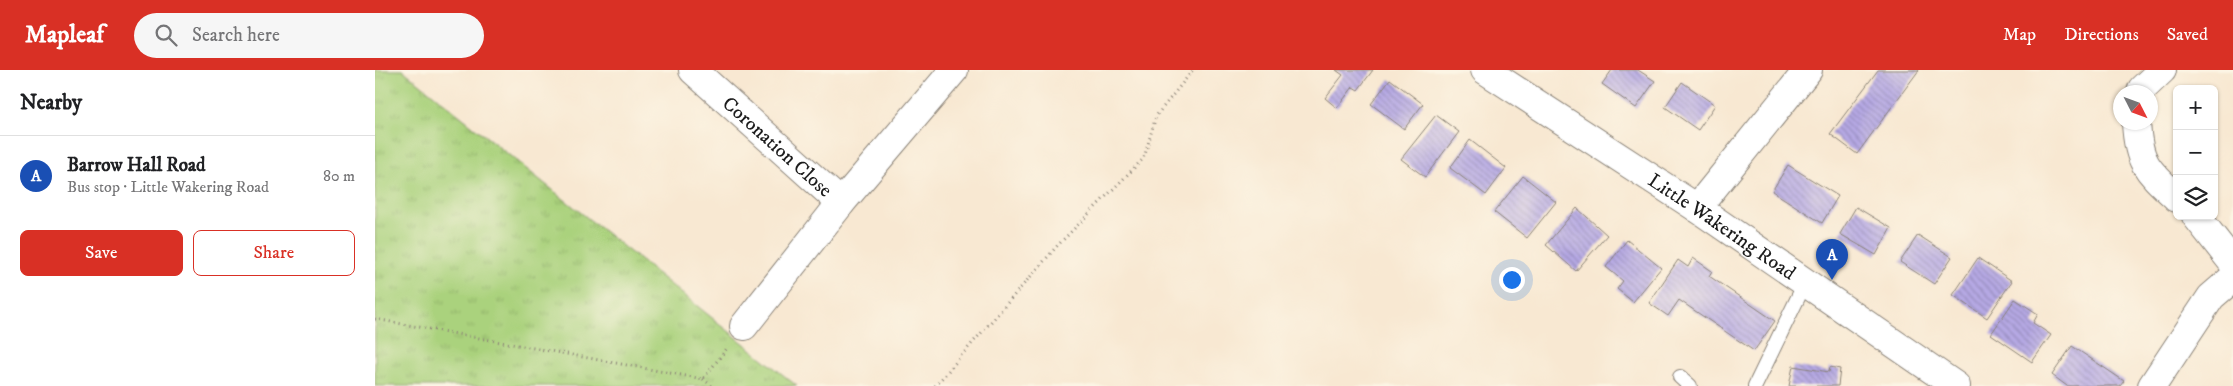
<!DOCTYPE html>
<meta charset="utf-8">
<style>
:root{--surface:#fff;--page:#f6f6f6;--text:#202124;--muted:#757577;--line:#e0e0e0;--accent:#d93025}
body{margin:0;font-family:"IM FELL DW Pica",serif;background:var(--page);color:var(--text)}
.controls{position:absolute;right:15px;top:15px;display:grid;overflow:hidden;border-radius:8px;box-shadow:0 1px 4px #0004}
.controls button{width:45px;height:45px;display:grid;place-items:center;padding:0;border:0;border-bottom:1px solid var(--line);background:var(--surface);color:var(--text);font:25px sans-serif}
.compass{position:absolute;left:1738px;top:15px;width:45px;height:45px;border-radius:50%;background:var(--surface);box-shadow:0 1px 4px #0004;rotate:132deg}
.you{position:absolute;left:1136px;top:209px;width:18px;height:18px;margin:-12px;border:4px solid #fff;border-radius:50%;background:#1a73e8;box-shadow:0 0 0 8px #1a73e833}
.badge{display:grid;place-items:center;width:32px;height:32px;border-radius:50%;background:var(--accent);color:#fff;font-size:16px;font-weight:700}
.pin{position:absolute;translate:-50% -41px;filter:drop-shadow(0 1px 2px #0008)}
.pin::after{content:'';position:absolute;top:26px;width:18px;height:15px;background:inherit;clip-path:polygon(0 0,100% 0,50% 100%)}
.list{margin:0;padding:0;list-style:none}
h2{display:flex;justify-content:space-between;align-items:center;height:65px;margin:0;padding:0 20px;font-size:21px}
h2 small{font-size:16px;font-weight:400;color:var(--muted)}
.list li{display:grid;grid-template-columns:32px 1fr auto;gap:15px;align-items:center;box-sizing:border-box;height:80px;padding:0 20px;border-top:1px solid var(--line)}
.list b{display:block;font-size:19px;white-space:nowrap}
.list p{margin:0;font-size:16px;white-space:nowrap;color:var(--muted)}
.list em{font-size:16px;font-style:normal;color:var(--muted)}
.actions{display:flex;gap:10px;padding:15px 20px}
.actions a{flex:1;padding:11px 0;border:1px solid var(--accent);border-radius:8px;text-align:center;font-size:18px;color:var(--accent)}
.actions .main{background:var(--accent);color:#fff}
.icon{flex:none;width:28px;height:28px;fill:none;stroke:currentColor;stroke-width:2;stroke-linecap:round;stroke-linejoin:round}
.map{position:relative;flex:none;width:1858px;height:316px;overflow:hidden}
header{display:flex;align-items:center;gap:30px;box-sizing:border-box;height:70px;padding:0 25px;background:var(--accent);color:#fff}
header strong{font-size:24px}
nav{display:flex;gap:28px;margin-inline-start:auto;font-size:18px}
.search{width:350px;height:45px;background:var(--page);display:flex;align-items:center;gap:12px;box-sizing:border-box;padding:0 18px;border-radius:28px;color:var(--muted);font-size:19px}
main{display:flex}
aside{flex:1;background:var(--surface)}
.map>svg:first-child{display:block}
</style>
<header>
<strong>Mapleaf</strong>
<div class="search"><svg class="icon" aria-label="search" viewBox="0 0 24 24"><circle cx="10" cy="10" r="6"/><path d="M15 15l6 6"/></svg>Search here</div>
<nav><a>Map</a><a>Directions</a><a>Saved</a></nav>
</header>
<main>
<aside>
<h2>Nearby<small></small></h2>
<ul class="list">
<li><span class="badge" style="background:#1a4fb4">A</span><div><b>Barrow Hall Road</b><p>Bus stop · Little Wakering Road</p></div><em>80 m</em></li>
</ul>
<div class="actions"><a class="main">Save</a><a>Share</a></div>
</aside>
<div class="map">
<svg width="1858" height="316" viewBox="0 0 1858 316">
<defs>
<pattern id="grass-tufts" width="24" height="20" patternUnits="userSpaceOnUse" patternTransform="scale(1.25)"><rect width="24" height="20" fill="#aad27d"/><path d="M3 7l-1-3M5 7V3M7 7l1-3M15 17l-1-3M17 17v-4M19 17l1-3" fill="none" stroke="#92b46b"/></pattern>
<pattern id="building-back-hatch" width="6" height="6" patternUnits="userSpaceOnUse" patternTransform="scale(1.25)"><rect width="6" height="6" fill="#b6a9e4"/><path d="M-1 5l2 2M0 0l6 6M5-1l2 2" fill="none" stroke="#9389b8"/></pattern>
</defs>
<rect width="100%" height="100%" fill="#fcf5e5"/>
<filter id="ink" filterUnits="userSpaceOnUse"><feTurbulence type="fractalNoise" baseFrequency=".02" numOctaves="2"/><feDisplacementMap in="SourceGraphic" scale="10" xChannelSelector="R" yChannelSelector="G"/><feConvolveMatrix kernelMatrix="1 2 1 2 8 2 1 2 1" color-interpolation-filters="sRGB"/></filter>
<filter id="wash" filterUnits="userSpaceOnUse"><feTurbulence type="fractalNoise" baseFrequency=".0096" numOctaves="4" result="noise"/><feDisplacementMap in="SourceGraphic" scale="20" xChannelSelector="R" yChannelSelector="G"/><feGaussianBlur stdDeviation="1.12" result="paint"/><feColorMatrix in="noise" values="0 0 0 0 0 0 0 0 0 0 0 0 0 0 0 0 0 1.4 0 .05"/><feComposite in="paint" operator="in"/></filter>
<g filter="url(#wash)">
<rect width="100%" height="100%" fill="#f8e8d2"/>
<path fill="url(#grass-tufts)" stroke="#63774c" d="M0 0H28L422 316H0Z"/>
<g id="blocks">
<path fill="url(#building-back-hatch)" d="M961 0H998L983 20 978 17 962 38 950 28 968 5Z
M1237 0H1263L1280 11 1261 38 1227 14Z
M1503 0H1544L1482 84 1455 64Z
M1015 9 1048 34 1029 59 996 34Z
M1307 12 1340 35 1323 60 1290 37Z
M1061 45 1084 62 1050 107 1026 89Z
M1095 70 1131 98 1111 125 1075 98Z
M1413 95 1463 126 1447 153 1397 121Z
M1148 106 1181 132 1152 168 1119 142Z
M1481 137 1516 158 1501 185 1465 164Z
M1202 138 1232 165 1201 201 1171 175Z
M1543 165 1577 187 1559 214 1525 192Z
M1252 170 1286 198 1258 232 1242 219 1248 211 1231 197Z
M1318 188 1337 201 1334 206 1400 251 1379 281 1304 230 1293 246 1274 233 1303 190 1313 197Z
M1603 188 1637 211 1612 248 1578 225Z
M1640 229 1663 244 1658 253 1676 265 1657 292 1616 264Z
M1697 276 1749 311 1745 316H1692L1677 305Z
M1418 296 1454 302 1455 297 1465 299 1463 316H1414Z"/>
</g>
</g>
<g filter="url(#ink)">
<use href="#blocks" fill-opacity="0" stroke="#8a8277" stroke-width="1"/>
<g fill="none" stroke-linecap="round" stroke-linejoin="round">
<defs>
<path id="lane" d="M1305 307 1315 316
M1380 316 1430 213"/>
<g id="street">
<path id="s1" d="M318 0 466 133 579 0"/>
<path d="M1766 22 1767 19 1787 0"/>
<path d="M1761 52C1763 94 1773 101 1802 128"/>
<path d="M1322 138 1433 0"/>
<path d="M1821 146 1858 193"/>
<path d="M369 256 466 133"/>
<path d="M1777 316 1836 227 1858 208"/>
</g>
<g id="secondary">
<path id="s2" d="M1110 0 1322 138 1581 316"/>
</g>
</defs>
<use href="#lane" stroke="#8a8277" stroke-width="16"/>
<use href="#street" stroke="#8a8277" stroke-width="30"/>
<use href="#secondary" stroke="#8a8277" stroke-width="30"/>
<path stroke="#8a8277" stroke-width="3" stroke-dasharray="1 4" stroke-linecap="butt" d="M0 249 328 309 353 277
M328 309 337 316
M560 316 683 175 769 88 781 46 818 0"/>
<use href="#lane" stroke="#fff" stroke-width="14"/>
<use href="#street" stroke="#fff" stroke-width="28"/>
<use href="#secondary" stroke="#fff" stroke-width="28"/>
</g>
</g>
<g text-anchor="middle" stroke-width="4" stroke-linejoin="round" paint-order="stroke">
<g font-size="20" fill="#1c1c1c" stroke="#fcf5e5">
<text dy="7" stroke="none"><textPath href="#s1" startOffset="114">Coronation Close</textPath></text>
<text dy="7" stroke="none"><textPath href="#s2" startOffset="284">Little Wakering Road</textPath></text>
</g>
</g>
</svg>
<div class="controls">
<button>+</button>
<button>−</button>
<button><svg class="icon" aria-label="layers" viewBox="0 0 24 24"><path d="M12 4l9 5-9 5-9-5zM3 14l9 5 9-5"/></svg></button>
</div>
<svg class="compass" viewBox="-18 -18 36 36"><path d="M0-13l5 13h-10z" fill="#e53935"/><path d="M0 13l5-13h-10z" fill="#757577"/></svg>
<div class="you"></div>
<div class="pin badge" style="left:1457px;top:210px;background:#1a4fb4">A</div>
</div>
</main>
